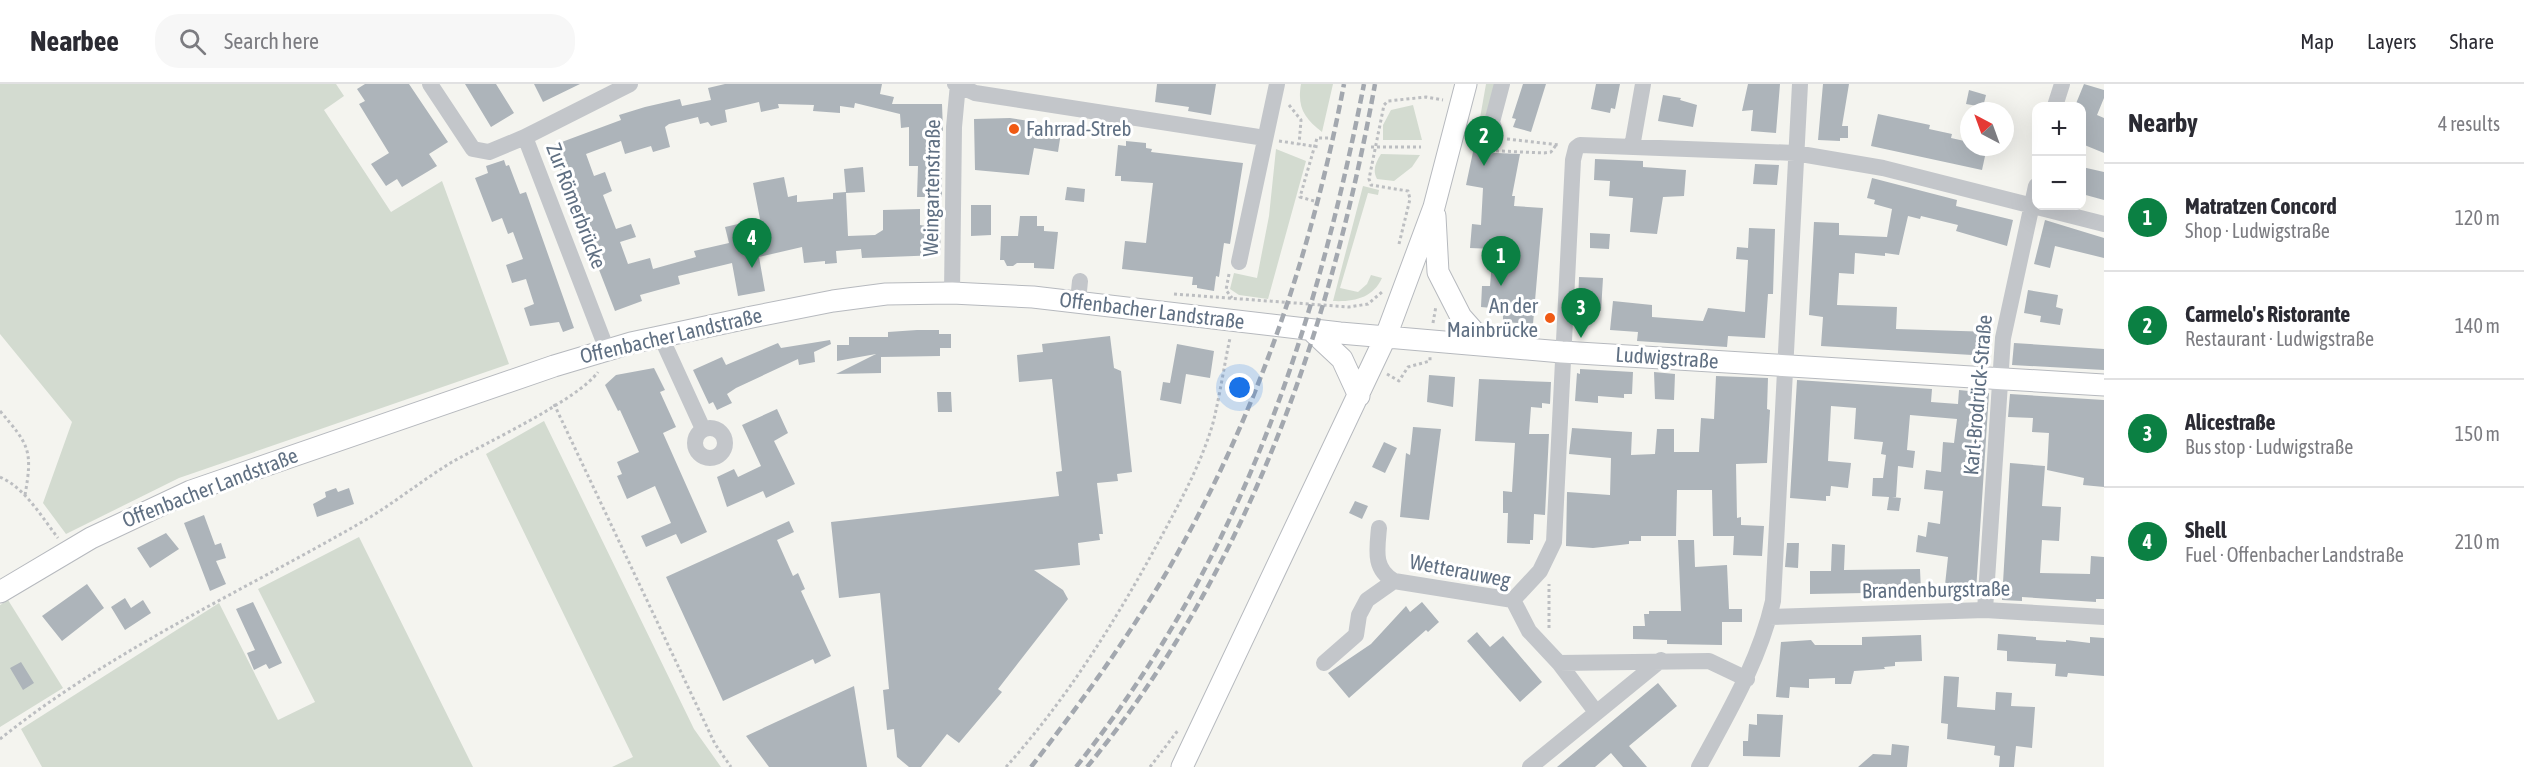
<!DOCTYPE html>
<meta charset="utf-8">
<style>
:root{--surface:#fff;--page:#f7f7f7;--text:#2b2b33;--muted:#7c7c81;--line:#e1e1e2;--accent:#0b8043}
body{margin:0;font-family:"Asap Condensed",sans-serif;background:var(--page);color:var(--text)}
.controls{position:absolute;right:18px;top:18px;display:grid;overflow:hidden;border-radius:12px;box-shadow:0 6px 24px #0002}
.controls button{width:54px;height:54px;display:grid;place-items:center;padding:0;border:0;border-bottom:2px solid var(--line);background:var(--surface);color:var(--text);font:30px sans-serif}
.compass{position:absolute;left:1960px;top:18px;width:54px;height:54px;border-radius:50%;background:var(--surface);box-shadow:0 6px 24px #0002;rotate:319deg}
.you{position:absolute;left:1240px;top:304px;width:21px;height:21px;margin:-15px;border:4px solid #fff;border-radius:50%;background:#1a73e8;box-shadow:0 0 0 9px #1a73e833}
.badge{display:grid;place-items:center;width:39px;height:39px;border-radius:50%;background:var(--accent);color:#fff;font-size:20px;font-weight:700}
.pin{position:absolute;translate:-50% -50px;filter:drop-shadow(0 2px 3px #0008)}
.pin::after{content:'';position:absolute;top:32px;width:21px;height:18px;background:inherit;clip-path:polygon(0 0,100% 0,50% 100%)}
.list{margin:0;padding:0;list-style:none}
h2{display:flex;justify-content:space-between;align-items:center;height:78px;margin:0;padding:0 24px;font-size:26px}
h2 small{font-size:20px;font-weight:400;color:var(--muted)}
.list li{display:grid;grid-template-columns:39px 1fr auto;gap:18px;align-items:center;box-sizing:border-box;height:108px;padding:0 24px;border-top:2px solid var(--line)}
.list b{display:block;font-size:22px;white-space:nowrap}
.list p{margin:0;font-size:20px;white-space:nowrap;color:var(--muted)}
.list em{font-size:20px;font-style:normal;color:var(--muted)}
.icon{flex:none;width:33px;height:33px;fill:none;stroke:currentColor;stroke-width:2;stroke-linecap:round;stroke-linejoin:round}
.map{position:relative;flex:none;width:2104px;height:683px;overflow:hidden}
header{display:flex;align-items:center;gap:36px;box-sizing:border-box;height:84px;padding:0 30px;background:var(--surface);border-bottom:2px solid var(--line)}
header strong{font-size:28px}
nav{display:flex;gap:33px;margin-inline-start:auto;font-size:21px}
.search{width:420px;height:54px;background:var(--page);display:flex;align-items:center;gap:15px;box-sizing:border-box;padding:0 21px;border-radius:24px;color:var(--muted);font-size:22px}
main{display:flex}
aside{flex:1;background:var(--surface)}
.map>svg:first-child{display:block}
</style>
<header>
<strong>Nearbee</strong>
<div class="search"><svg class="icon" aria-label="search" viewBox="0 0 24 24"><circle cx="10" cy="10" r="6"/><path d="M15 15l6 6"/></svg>Search here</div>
<nav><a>Map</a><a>Layers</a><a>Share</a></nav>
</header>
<main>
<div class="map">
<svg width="2104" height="683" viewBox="0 0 2104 683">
<rect width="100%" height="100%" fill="#f4f4ef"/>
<path fill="#d3dbd0" d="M0 0H336L344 12 324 26 391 128 442 97 509 280 179 394 66 450 43 419 72 338 0 250Z
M1301 0H1333L1322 48C1304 34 1297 23 1301 0Z
M1486 0H1499L1490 51H1477Z
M1413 21 1422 56H1383V41L1391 26Z
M1276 65 1306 77 1268 215 1239 211 1230 205 1234 189 1257 194 1269 132Z
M1381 70 1420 71 1412 83 1394 97 1377 95C1372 86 1376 78 1381 70Z
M1363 102 1379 106 1378 111 1368 109 1340 204 1358 208 1367 200 1371 191 1382 194C1373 214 1354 218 1333 217Z
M544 337 694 645 721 683H612L633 673 486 370Z
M359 453 473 683H42L21 645 219 519 278 636 315 618 258 505Z
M8 516 63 604 0 643V521Z"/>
<path fill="#adb4ba" d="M365 0H409L448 58 429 70 437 82 402 103 397 95 386 102 371 80 389 69 359 20 365 17 357 5Z
M465 0H496L514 29 491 43Z
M534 0H580L543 18Z
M725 0H882L880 10 894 13 892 20H942L943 47 926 48V82H909V43L901 44 900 30 855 19 854 24 840 22V29L813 27 814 21 778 20 779 24 761 28 759 18 725 26 727 38 711 42 708 38 700 40 698 33 669 40 665 43 670 63 653 68 651 62 625 70 621 57 586 70 594 92 605 88 612 107 603 111 616 145 631 140 636 153 620 158 628 180 650 174 653 185 696 173 694 167 729 159 725 143 760 135 753 99 784 93 788 113 797 111V118L833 115V109L846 108 844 85 863 83 865 108 846 109 848 152 875 151 883 146V126L920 125V141L941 144 940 171 862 174 861 165 836 167 837 179 825 180V177L804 179 802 163 759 173 765 207 738 212 732 179 678 192 680 200 640 211 642 217 615 227 551 62 621 36 619 31 645 23 680 15 682 22 711 16 708 4Z
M1157 0H1216L1211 31 1188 27 1189 23 1155 18Z
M1523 0H1546L1531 48 1513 43 1516 35 1512 34Z
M1596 0H1620L1615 25 1611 24 1610 29 1591 25Z
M1748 0H1780L1776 49 1751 47 1753 26 1742 27Z
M1823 0H1849L1842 42H1848V54H1840V57L1818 56Z
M2084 0 2104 6V14L2097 31 2104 34V69L2082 60V22H2075Z
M1969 6 1986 11 1983 23 1966 20Z
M1663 11 1681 14 1680 16 1697 21 1693 43 1658 37Z
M1878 30 1930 41 1929 45 1952 50 1951 54 1969 58V63H1987L1982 86 1871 62Z
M1010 34 1062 42 1058 68 1034 64 1029 91 975 86 974 35Z
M1126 57 1146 59V64L1152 65 1151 68 1243 79 1230 160 1224 159 1219 193 1216 192 1214 207 1197 204V201H1192L1193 193 1122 185 1125 157 1146 159 1153 99 1121 97V92H1115L1118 61 1126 62Z
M1473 68 1520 70 1512 112H1515L1514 122 1543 124 1533 240 1503 238V225L1481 223 1482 202H1490L1493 165 1470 164 1472 140 1481 141 1483 104 1466 101Z
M1595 75 1643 77V83L1686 86 1684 112 1663 113 1657 150 1630 148 1633 114 1609 112 1610 97 1594 96Z
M504 76 506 82 509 81 520 110 526 108 574 244 563 248 559 238 530 242 524 224 534 220 526 195 512 199 506 181 523 175 513 148 508 150 502 134 492 138 475 94 488 89 486 82Z
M1755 80 1779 81 1777 101 1753 100Z
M918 82H942V113H917Z
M2082 83 2104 88V116L2082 110Z
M1872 94 1957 116 1956 122 2013 136 2007 162 1956 147 1958 141 1921 132 1920 135 1908 132 1899 171 1885 169V172L1855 169 1854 190 1839 189 1837 221 1897 223 1896 245 1993 248 1989 272 1821 262 1823 233 1809 231 1814 138 1839 139V151L1887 153 1892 125 1874 120 1875 116 1867 114Z
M1067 103 1085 105 1084 118 1065 116Z
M971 121H991V151L971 152Z
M1020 132H1037V142H1044V147L1058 148 1054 185 1034 184V179H1017L1013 182H1007L1004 176H1000L1001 152H1018Z
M2045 136 2104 154V174L2055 162 2050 184 2034 180Z
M1749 144 1775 145 1773 210H1768L1765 254 1728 252 1727 263 1637 257 1638 248 1610 246 1613 217 1652 221V233L1703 237 1708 224 1745 228 1748 176 1736 175 1737 163 1748 164Z
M1590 149 1610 150 1609 165 1590 164Z
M1579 193 1603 194 1601 227 1583 226V219H1578Z
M2028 206 2058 211 2056 223 2063 225 2060 241 2040 238 2041 232 2024 229Z
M917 246H939V250H951V264H940V272L881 273V289L836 290 876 270 837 277V261H849V253H888V248Z
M1110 252 1114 284 1121 287 1132 388 1117 390 1118 397 1097 399 1103 450H1099L1100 456 1078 459 1080 481 1034 486 1063 506 1068 515 998 605 1002 608 959 659 947 650 921 683H909L897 673 894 645 887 646 883 606 889 605 880 509 839 514 831 438 1059 412 1056 388 1062 387 1052 295 1019 298 1017 271 1043 268 1042 260Z
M830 256 831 260 814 268 815 278 799 281 798 275 736 304 727 310 732 319 717 326 713 318 709 320 693 286 722 273 726 281 778 259 781 264Z
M2014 259 2104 265V286L2012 281Z
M1177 260 1214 267 1210 294 1186 290 1181 320 1160 316 1163 298 1170 299Z
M654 284 665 306 660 308 676 343 663 349 707 448 681 460 676 450 646 463 641 452 671 439 655 402 627 415 617 392 622 390 617 378 639 368 620 326 618 327 605 301 616 291Z
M1580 285 1633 288 1632 310H1624V314L1598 312V319L1575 317 1577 289 1580 290Z
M1654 288 1675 290 1674 316 1655 315Z
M1429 291 1455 293 1453 323 1427 318Z
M1716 292 1768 294 1767 325 1770 326 1767 379 1736 380 1737 434 1741 433V441L1764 442 1762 472 1733 471 1734 452H1713L1712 406H1677L1676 452H1641V457H1629V460L1593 464 1566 462 1567 408 1610 411 1611 374 1569 370 1572 344 1632 348 1631 371 1655 370 1657 345H1674V368H1699L1701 334 1714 335Z
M1479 295 1551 298 1550 320 1542 319V324L1531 323 1529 350H1549L1545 431 1534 430 1533 456H1530V460L1507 459 1508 429H1503V407L1512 408 1515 359 1475 357Z
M1797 296 1932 305 1931 318 1958 320 1959 306 1989 309 1976 507 1957 505V511L1944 510 1948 473 1916 468 1918 451 1926 453 1928 438 1940 440 1943 407 1924 405 1926 386 1941 388 1943 358 1954 359 1957 335 1910 331 1907 366 1915 367 1913 384 1898 382 1896 413H1892L1901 414 1899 427 1887 426 1889 413 1872 412 1873 394H1883L1886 371 1881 370 1883 358 1854 355 1856 324 1831 322 1828 377 1851 379 1848 404 1831 402 1830 412H1826V417L1790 414Z
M937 308H951L952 328H938Z
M2010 310 2104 316V403L2083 401 2084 394 2047 386 2049 349 2032 348 2033 334 2008 333Z
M777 325 788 349 774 357 795 400 766 414 763 407 727 423 717 393 734 385 738 393 761 382 742 341Z
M1413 343 1441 345 1429 436 1400 433 1406 369 1410 371Z
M1384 358 1397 364 1385 389 1372 383Z
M2010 379 2045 382 2042 422 2061 423 2059 457 2042 456 2040 489 2090 490 2091 472 2104 473V515H2096V518L2022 513V517L2002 516Z
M336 404 338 408 349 404 354 420 317 433 313 420 326 413 325 408Z
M1355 417 1368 422 1362 435 1349 429Z
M204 431 215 461 221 459 226 474 216 477 226 500 210 507 184 439Z
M789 437 794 448 777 456 793 492 798 489 805 505 801 507 831 572 815 580 813 575 723 617 666 493Z
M166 449 179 465 150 484 137 464Z
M1678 456H1694L1695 483 1727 481 1729 525H1742V538H1722V561L1667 560V556L1633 555V542H1645L1644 530H1649V527H1681Z
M1787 459H1799L1798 484 1785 483Z
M1832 460 1845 461 1844 486 1920 485 1921 508 1810 510V487H1831Z
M87 500 104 524 62 557 42 532Z
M125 514 131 524 143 516 151 529 125 546 111 523Z
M253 518 282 579 269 585 266 580 254 586 247 569 255 566 236 525Z
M1422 518 1439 538 1428 548 1426 546 1349 614 1328 589 1371 560 1406 522 1410 528Z
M1477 548 1490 563 1503 552 1542 598 1520 618 1467 557Z
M1998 550 2036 553V556L2066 558V556L2090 559V553L2104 554V592L2068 589 2067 593 2055 592 2056 580 2007 577V567L1997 566Z
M1921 551 1922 577 1895 578V582L1884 583 1885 585 1854 587 1851 600H1835V594L1809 595V604L1790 603 1789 614 1776 613 1781 558 1811 556 1815 561H1862V553Z
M21 578 34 599 23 606 10 584Z
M1944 592 1959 593 1957 623 1995 626 1996 608 2012 609 2011 622 2035 623 2032 664 2016 662 2014 683H1999L2000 672 1994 671 1995 662 1947 655 1948 640 1941 639Z
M1658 599 1677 622 1629 662 1647 683H1623L1611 669 1595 683H1557Z
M854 602 867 683H769L746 652Z
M1757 630 1783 631 1780 673 1743 672V657H1748L1749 640 1757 641Z
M1892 660 1909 662 1907 683H1858L1873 670 1891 671Z"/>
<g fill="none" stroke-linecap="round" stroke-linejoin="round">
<defs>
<path id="major" d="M1435 132 1438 188 1461 233 1485 260
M1311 246 1342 275 1359 312
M0 508 91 454 191 407 554 282 631 259 752 233 833 217 886 210 952 209 1033 213 1340 249 1562 268 2104 301
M1182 683 1386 252 1434 123 1466 0"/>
</defs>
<use href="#major" stroke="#b6b9be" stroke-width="23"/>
<path stroke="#bcbec1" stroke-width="3" stroke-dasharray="3 3" stroke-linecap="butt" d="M1289 21 1301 36 1299 61
M1475 42 1474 54H1482
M1507 55 1560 61
M1279 57 1319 63
M1371 63H1421
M1478 66 1544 69 1551 68 1556 61
M1314 117 1300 113 1317 54H1329
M1399 160 1410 115 1408 107 1371 101 1369 95 1384 21 1388 17 1426 13 1443 16
M1229 190 1226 206 1232 214
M1174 210 1349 223 1368 220 1382 208
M1433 239 1436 222
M1387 290 1399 297 1408 283 1430 277V273
M554 320 715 660 731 683
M0 327C29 361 33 366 25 411
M0 393C25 404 41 432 58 454
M1549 544V500
M0 655C110 567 241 508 362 438 393 420 421 397 452 378 486 359 579 315 598 288
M1006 683C1065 617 1111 544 1153 468 1175 427 1200 384 1213 339 1220 311 1224 282 1230 254
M1150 683 1179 645"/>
<path stroke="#c3c6ca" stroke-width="16" d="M430 0 473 65 489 68 525 53 607 266
M955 0 975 9 1265 54
M2055 22 2062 0
M1495 46 1492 38 1502 0
M525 53 630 0
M1632 63 1643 0
M1239 178 1277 0
M952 209 954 43 958 0
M1078 217 1080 197
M661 253 703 345
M695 359a15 15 0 1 1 30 0a15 15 0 1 1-30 0Z
M1379 444C1377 466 1373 485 1394 497L1513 516 1529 547 1559 579 1596 628
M1513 516 1540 487 1554 458 1573 76 1576 64 1580 61 1795 69 1883 84 2104 140
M1985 526 2003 254 2036 102
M1769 533 1985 526 2104 533
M1324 579 1356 551 1359 531 1367 516 1394 497
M1559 579 1709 577 1747 595
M1530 683 1661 576
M1699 683C1728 629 1759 578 1773 517L1800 0"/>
<use href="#major" stroke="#fff" stroke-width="21"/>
<path stroke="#a3a8af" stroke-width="4.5" stroke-dasharray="9 4.5" stroke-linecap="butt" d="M1031 683C1077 624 1120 565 1159 501 1251 349 1311 174 1344 0
M1076 683C1239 477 1314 255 1364 0
M1087 683C1247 489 1331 244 1375 0"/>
</g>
<g fill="#f05a14" stroke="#fff" stroke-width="2">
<circle cx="1014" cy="45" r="6"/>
<circle cx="1550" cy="234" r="6"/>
</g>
<g text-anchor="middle" stroke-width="6" stroke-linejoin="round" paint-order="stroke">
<g font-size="21" fill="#607083" stroke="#fff" text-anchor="start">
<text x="1026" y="52">Fahrrad-Streb</text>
<text x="1538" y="229" text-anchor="end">An der<tspan x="1538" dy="24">Mainbrücke</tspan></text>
</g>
<g font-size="21" fill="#607083" stroke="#fff">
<text transform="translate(932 104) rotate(-89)" y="7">Weingartenstraße</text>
<text transform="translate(576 122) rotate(69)" y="7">Zur Römerbrücke</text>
<text transform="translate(1152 227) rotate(7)" y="7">Offenbacher Landstraße</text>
<text transform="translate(671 252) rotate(-13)" y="7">Offenbacher Landstraße</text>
<text transform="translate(1667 274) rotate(4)" y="7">Ludwigstraße</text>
<text transform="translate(1978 311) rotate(-85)" y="7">Karl-Brodrück-Straße</text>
<text transform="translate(210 404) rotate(-21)" y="7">Offenbacher Landstraße</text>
<text transform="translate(1460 487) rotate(11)" y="7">Wetterauweg</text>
<text transform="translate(1936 506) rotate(-1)" y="7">Brandenburgstraße</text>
</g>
</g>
</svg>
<div class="controls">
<button>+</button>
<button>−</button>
</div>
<svg class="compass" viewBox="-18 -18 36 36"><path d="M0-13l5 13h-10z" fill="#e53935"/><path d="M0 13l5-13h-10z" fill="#7c7c81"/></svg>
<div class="you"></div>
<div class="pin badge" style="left:1501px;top:202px">1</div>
<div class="pin badge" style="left:1484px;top:82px">2</div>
<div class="pin badge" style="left:1581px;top:254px">3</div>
<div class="pin badge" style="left:752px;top:184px">4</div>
</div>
<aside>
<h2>Nearby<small>4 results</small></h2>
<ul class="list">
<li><span class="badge">1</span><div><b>Matratzen Concord</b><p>Shop · Ludwigstraße</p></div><em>120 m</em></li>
<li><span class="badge">2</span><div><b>Carmelo's Ristorante</b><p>Restaurant · Ludwigstraße</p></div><em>140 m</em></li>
<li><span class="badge">3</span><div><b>Alicestraße</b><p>Bus stop · Ludwigstraße</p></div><em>150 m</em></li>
<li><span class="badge">4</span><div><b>Shell</b><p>Fuel · Offenbacher Landstraße</p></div><em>210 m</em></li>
</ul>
</aside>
</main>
